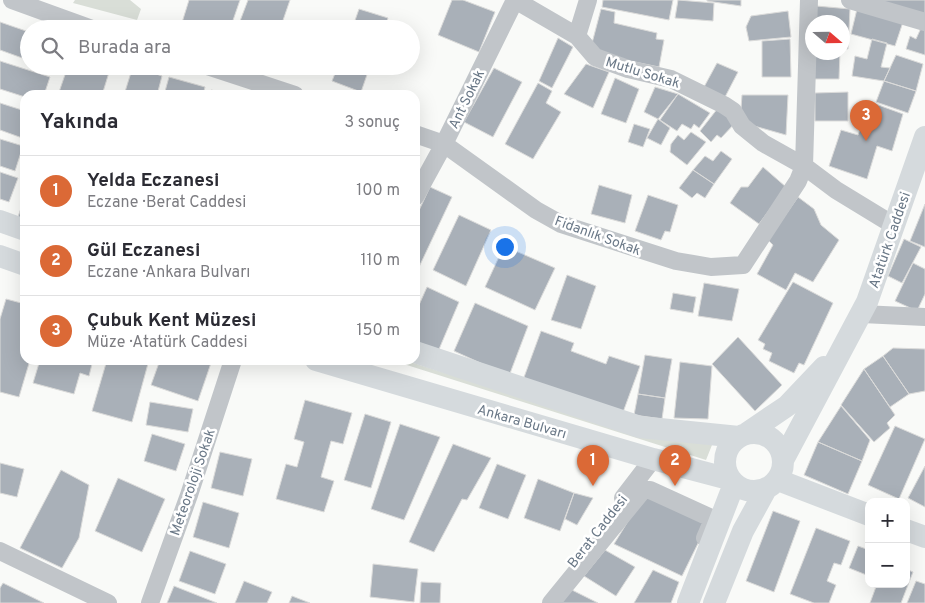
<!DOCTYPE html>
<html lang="tr">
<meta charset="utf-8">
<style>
:root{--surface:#fff;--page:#f7f7f7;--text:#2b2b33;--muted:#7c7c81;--line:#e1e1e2;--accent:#db6936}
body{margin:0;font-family:Overpass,sans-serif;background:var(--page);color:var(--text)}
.controls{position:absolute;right:15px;bottom:15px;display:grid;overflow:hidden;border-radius:10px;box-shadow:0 5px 20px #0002}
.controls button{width:45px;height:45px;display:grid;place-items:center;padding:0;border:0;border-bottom:1px solid var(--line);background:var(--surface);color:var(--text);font:25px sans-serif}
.compass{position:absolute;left:805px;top:15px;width:45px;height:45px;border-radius:50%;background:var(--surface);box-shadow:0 5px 20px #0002;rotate:110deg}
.you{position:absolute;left:504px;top:246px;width:18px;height:18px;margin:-12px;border:4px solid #fff;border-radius:50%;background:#1a73e8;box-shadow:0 0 0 8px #1a73e833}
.badge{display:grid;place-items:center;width:32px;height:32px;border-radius:50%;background:var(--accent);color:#fff;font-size:16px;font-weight:700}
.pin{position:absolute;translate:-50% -41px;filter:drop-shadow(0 1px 2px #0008)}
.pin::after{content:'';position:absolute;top:26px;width:18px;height:15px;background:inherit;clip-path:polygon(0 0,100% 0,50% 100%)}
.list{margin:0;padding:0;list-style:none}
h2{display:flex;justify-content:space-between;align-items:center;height:65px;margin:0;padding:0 20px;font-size:21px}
h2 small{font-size:16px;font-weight:400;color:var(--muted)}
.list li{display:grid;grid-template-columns:32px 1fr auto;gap:15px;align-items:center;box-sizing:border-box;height:70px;padding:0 20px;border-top:1px solid var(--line)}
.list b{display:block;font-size:19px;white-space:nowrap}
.list p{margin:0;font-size:16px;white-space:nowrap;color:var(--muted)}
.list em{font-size:16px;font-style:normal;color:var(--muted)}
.icon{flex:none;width:28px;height:28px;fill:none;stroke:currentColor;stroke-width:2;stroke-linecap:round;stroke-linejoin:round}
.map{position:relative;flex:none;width:925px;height:603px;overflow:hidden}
.search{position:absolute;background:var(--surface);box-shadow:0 5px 20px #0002;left:20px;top:20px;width:400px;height:55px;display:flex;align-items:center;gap:12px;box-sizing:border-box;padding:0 18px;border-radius:28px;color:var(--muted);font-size:19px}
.panel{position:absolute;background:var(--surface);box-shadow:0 5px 20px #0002;left:20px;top:90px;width:400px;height:275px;border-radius:15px}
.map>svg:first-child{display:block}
</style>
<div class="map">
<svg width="925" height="603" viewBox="0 0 925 603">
<rect width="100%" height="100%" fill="#f9faf8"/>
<path fill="#d9ded7" d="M75 0H130L141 9 137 20 73 3Z
M391 360H404L619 428 712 445 706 460Z"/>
<path fill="#a9b0b8" stroke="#dbdbda" d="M189 0H240L230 29H180Z
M248 0H290L280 29H237Z
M452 0H463L495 12 479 52 438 35Z
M603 0H673L669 20 602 7Z
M678 0 714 3 713 21 675 18Z
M741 0V6L707 1V0Z
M863 0H925V16Z
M816 6 850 9 848 49H842V22H815Z
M359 9 388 18 384 29H352Z
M601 9 615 12 614 23 657 33 656 39 664 40 659 67 606 56 591 47Z
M857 9 904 19 895 46 851 34Z
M788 11 791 37 749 41 746 27 751 16Z
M0 22 29 32V48L25 59 0 50Z
M921 28 925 29V55L906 49 910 36 916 39Z
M558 38 573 47 552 88 539 81Z
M790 39 791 77H762V41Z
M872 39 887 43 881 67 890 68 884 81 852 76 855 56 867 59Z
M814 52H840L839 79H813Z
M896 55 923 64 916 91 884 81Z
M0 61 50 77 44 95H25V97L0 89Z
M717 63 738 72 725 97 704 87Z
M586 64 609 72 593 108 564 94Z
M68 66H111L102 95H58Z
M133 66 162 76 157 95H124Z
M338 66H370L361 92 332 81Z
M494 68 522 82 493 137 464 122Z
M169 77 205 87 203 95H164Z
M615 78 639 89 626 123 601 114Z
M884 81 916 91 908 113 876 102Z
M538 83 552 91 546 103 561 112 533 159 505 144Z
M655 87 678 94 658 119 644 112Z
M211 90 234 95H209Z
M848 92V121H815V93Z
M678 94 710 113 699 128 694 124 691 129 682 124 677 131 660 120Z
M742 95H788L786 135 740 122Z
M870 102 903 114 892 151 877 146 867 179 829 166 841 130 858 135Z
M0 103 25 111V139L0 130Z
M718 108 736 122 721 138 717 135 711 142 700 131Z
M658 119 670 128 661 145 647 138Z
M634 124 650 129 643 147 628 142Z
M691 132 706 142 687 165 670 152 671 144 678 135 684 140Z
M0 139 23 146 15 171 0 166Z
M721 151 732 159 714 184 693 170 705 156 713 161Z
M763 167 786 187 759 224 730 203 741 187H748Z
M693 170 714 184 705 198 697 193 692 198 679 188Z
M0 172 18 178 9 202 0 199Z
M599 185 632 195 625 223 591 214Z
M430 187 452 197 419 267 415 265V219Z
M648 195 678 205 670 232 665 231 661 240 635 231Z
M25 196V220L18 217Z
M798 197 814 209 821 225 839 240 813 282 795 273 786 290 757 274 773 245 768 240Z
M925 204V247L910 241Z
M459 215 491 230 466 286 433 270Z
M904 239 921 247 902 283 888 276Z
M504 246 555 268 535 310 485 287Z
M913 263 925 269V294L917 311 895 301Z
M567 275 596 286 581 329 551 320Z
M793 282 833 303 804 365 799 363 794 373 769 361 772 353 763 349 765 344 758 340Z
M704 283 739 289 732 321 698 316Z
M427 287 459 302 437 354 415 344V314Z
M673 293 696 297 693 313 670 309Z
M6 299 25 304V360H30L19 397 0 392V319Z
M475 303 528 326 509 376 454 351Z
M541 331 574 343 571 351 606 364 609 356 640 366 622 415 523 380Z
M738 337 782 385 755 411 712 364Z
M893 348 925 349V391L909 394 883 356Z
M645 355 672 359 665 398 638 394Z
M883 356 909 394 890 407 864 369Z
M40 360H93L89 376 80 373 74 394 33 383Z
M107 360H149L132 422 92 411Z
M160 360H203L211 363 198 401 151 385Z
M680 362 712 366 708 419 674 418Z
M864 369 895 415 887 423 890 428 874 442 841 405Z
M638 394 665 398 662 419 634 415Z
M305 400 352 413 343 444 331 441 321 477 334 481 324 512 276 499 286 464 297 467 304 442 294 439Z
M150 402 193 409 188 432 146 425Z
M841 406 870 440 862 461 818 442Z
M365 414 391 422 371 488 344 480Z
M400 424 440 437 404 520 371 509Z
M895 426 925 439 899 499 868 485Z
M152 434 185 444 176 471 144 461Z
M818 442 862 461 848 494 804 475Z
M453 444 491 458 467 500 462 499 434 552 409 542Z
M220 452 252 459 243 496 211 488Z
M0 463 24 469 17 497 0 493Z
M497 464 526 475 508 519 479 508Z
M925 466V507L908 498Z
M61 470 89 485 79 538 62 568 20 548Z
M118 478 165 499 142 552 95 531Z
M538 479 574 493 560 531 524 518Z
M646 492 709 521 682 576 614 544Z
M574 493 593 498 577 525 565 519Z
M203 502 239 513 229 548 193 537Z
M773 511 800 521 774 592 746 581Z
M816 528 850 541 841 565 834 563 827 581 836 585 829 603H814L790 594Z
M858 546 869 550V576L849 568Z
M605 550 635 567 616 596 584 576Z
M190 551 226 564 215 594 179 581Z
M373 564 418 569 414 602 370 597Z
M906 569 913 572 901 603H870L877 584H906Z
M653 570 679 582 671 603H634Z
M244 581 272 592 267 603H235Z
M916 581 925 584V603H907Z
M421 582 441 583 440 603H420Z
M3 583 44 603H0V588Z
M174 586 217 603H167Z
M570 589 598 603H559Z
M292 596 310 603H289Z"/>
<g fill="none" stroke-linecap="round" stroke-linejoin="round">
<path stroke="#c1c5c9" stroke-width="18" d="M12 0 92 29
M515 0 577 36 595 57 628 69 671 79 724 105 733 111 742 126 763 143 804 166 836 190 895 226
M850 0 925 22
M577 36 588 0
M207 66 295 95
M415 134 444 144 536 210 561 224 676 261 711 267 743 265 798 181 804 166 809 0
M415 197 444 144 515 0
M862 314 925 317
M623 498 653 459
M0 551 108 603
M150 603 189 495 233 360
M551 603 643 490H650L709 517 711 524 705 538"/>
<path stroke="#d5dadd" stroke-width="22" d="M0 221 25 230
M0 256 25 265
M415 352 640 427 739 437
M316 360 653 459 729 479
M725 462a29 29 0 1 1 58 0a29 29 0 1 1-58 0Z
M747 433 787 406 824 367
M783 460 867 302 925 137
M778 480 869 515
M906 530 925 537
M688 603 734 484
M714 603 743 531 766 489"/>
</g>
<g text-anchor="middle" stroke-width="5" stroke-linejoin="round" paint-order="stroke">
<g font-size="14" fill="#6a7887" stroke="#fff">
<text transform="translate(643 72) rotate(17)" y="5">Mutlu Sokak</text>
<text transform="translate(466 99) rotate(-64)" y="5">Ant Sokak</text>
<text transform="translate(598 235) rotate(20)" y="5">Fidanlık Sokak</text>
<text transform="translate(889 240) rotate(-71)" y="5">Atatürk Caddesi</text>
<text transform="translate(522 421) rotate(16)" y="5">Ankara Bulvarı</text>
<text transform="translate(192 482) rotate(-71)" y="5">Meteoroloji Sokak</text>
<text transform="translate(597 531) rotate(-52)" y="5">Berat Caddesi</text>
</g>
</g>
</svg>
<div class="controls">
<button>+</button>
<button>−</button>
</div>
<svg class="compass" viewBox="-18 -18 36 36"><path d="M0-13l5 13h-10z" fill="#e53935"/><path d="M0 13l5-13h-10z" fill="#7c7c81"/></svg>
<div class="you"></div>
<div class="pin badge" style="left:593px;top:486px">1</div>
<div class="pin badge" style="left:675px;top:486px">2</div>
<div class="pin badge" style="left:866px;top:141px">3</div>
<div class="search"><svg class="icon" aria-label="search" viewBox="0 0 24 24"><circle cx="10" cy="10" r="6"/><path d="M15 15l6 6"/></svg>Burada ara</div>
<section class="panel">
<h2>Yakında<small>3 sonuç</small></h2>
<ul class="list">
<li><span class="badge">1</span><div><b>Yelda Eczanesi</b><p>Eczane · Berat Caddesi</p></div><em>100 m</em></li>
<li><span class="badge">2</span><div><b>Gül Eczanesi</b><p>Eczane · Ankara Bulvarı</p></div><em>110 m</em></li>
<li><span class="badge">3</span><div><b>Çubuk Kent Müzesi</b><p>Müze · Atatürk Caddesi</p></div><em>150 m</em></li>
</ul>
</section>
</div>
